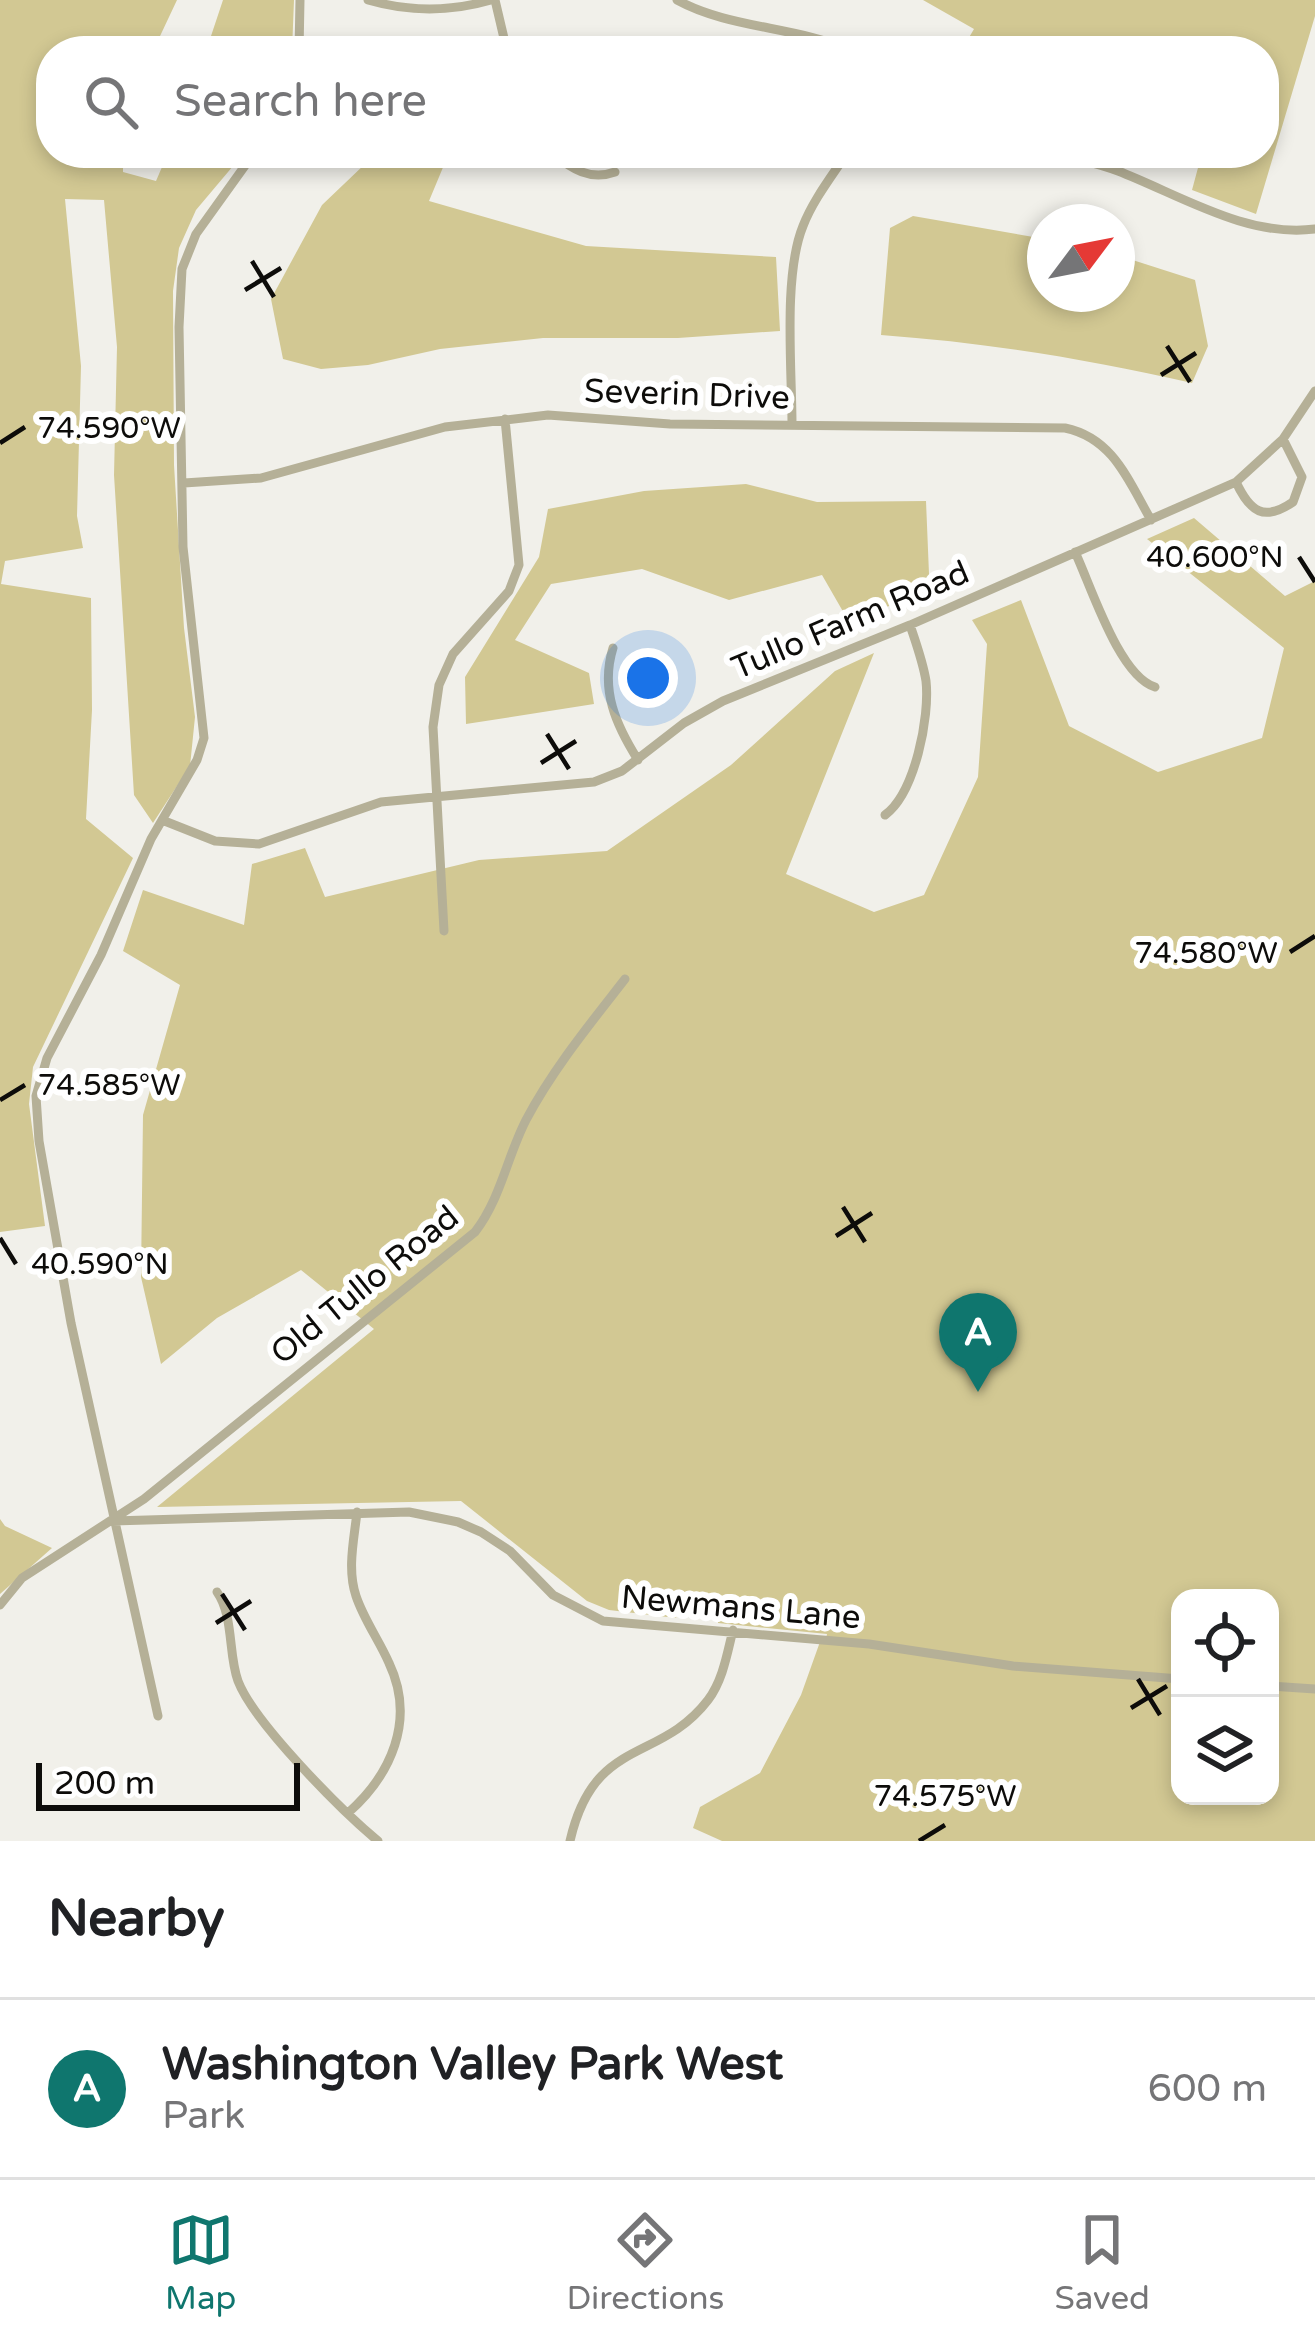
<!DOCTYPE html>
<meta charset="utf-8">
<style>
:root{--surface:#fff;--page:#f2f2f2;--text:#202124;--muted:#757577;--line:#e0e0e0;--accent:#0f766e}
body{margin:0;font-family:"Varela Round",sans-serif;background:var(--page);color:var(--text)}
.controls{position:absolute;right:36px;bottom:36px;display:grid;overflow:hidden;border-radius:24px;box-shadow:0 6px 18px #0003}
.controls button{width:108px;height:108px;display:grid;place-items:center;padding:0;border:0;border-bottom:3px solid var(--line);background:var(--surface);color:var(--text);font:60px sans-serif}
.compass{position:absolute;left:1027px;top:204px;width:108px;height:108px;border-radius:50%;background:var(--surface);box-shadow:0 6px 18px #0003;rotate:58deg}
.scale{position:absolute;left:36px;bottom:30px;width:264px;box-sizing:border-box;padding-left:12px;border:6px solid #0d0c0a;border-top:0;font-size:33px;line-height:42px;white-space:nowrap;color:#0d0c0a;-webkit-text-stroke:9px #fff;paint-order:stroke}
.you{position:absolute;left:648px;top:678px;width:42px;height:42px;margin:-30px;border:9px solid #fff;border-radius:50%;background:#1a73e8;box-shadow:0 0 0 18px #1a73e833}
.badge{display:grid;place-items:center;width:78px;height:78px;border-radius:50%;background:var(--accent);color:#fff;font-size:39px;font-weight:700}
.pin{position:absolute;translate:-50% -99px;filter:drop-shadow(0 3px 6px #0008)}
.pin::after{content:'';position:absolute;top:63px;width:42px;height:36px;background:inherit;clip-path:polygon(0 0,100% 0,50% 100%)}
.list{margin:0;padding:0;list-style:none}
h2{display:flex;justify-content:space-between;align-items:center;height:156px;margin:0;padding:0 48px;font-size:51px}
h2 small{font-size:39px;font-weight:400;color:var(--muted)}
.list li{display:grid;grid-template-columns:78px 1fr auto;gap:36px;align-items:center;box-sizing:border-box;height:180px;padding:0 48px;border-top:3px solid var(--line)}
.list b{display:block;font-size:45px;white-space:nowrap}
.list p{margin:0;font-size:39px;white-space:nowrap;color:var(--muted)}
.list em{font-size:39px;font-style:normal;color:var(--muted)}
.icon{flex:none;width:66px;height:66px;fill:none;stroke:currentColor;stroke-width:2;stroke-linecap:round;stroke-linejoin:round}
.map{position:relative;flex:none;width:1315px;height:1841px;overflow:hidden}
.search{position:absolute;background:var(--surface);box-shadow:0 6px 18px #0003;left:36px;right:36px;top:36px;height:132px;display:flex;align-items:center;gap:30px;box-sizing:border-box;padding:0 42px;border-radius:48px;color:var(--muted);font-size:45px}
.sheet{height:336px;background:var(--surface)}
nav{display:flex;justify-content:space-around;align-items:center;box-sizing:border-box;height:168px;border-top:3px solid var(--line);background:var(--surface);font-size:33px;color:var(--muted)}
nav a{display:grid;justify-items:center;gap:6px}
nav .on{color:var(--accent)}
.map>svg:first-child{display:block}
</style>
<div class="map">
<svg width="1315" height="1841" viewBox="0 0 1315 1841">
<rect width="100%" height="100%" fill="#f1f0ea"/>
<path fill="#d2c893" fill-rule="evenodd" d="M0 0H177L153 51H51V153H123V172L156 181 168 153H244L196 210 179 248 173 291 174 465 184 628 195 717 190 766 153 823 134 795 114 475 117 347 104 200 65 199 81 366 77 516 83 548 5 561 1 584 91 598 92 710 86 819 133 858 33 1067 29 1104 45 1226 0 1232Z
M223 0H294L292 51H206Z
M923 0H1315V16L1256 214 1192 190 1202 153H1264V51H961L974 29Z
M370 153H449L429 201 586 246 776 257 780 331 678 338H543L440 349 368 365 321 369 283 359 271 299 322 205 366 163Z
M913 216 1045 239V294H1117V255L1195 280 1208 346 1192 383C1087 359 989 343 881 335L890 228Z
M746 484 817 502 926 501 930 598 845 615 822 575 729 600 642 569 551 584 515 640 589 673 594 704 466 724 465 677 539 557 548 509 644 491Z
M1194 518 1285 596 1315 581V1841H722L693 1828 700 1807 760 1773 801 1695 821 1639H826L827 1634 718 1623V1616L678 1612 676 1618 609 1610 587 1601 461 1501 157 1507 374 1329 301 1270 217 1318 161 1364 141 1277 143 1115 180 985 123 951 143 890 244 925 252 864 305 848 325 897 479 860 607 851 731 765 835 671 874 653 786 874 874 912 924 895 978 777 987 644 972 620 1021 600 1069 726 1158 772 1262 738 1284 648 1147 539ZM1180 1598H1270V1796H1180Z
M0 1519 5 1526 52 1548 0 1594Z"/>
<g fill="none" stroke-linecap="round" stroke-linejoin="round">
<path stroke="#b5b097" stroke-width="9" d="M368 0C409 12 450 12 491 0
M495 0 507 51
M677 0C730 29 796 26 852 51
M299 51 300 0
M552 153C572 169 590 181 615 172
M1044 153C1069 157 1094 162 1118 171 1180 195 1247 238 1315 229
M792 425C792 370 783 275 803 226 813 200 832 176 847 153
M1236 482C1250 512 1264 522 1293 502L1302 477 1283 439
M184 483 261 478 445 427 548 415 670 424 1065 428C1113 438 1128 480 1151 520
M1075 552C1091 586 1119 676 1155 687
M613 648C600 690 616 725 638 760
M885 815C915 793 930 717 926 681 923 662 916 643 910 625
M162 820 215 841 259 844 381 802 594 782 622 771 684 723 723 701 910 625 1236 482 1283 439 1315 391
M444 931 433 727 439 685 453 654 509 591 519 565 505 419
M113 1521 409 1512 458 1522 481 1532 510 1551 553 1595 603 1621 869 1644 1013 1666 1180 1679
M217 1592C234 1616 228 1654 238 1681 254 1723 342 1811 378 1841
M0 1605 22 1578 144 1499 475 1232C501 1198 507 1157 526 1120 553 1069 590 1024 625 979
M1270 1686 1315 1689
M158 1716 71 1323 39 1141 36 1096 47 1058 101 955 151 839 197 760 204 738 183 547 179 327 182 269 196 234 254 153
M348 1813C391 1775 416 1720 389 1663 379 1640 364 1620 356 1596 347 1569 354 1540 357 1512
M570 1841C594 1736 659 1764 708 1700 723 1680 727 1654 733 1630"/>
</g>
<path fill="none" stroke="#0d0c0a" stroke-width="4.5" d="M252 261 274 297M245 290 281 268M1167 346 1190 382M1161 375 1196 353M0 443 25 427M1299 557 1315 582M547 734 569 769M541 763 576 741M1290 952 1315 936M0 1100 25 1085M843 1207 865 1242M836 1236 872 1213M0 1238 16 1264M222 1594 245 1630M216 1623 251 1601M1138 1679 1160 1715M1131 1708 1167 1686M919 1841 945 1825"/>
<g text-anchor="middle" stroke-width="12" stroke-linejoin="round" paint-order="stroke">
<g font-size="33" fill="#0d0c0a" stroke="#fff">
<text transform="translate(687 393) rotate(2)" y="12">Severin Drive</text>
<text transform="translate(850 619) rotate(-23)" y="12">Tullo Farm Road</text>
<text transform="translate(364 1284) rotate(-39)" y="12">Old Tullo Road</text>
<text transform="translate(741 1606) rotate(5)" y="12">Newmans Lane</text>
</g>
</g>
<g font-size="30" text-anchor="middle" fill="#0d0c0a" stroke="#fff" stroke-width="12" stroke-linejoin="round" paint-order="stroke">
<text x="109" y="438">74.590°W</text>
<text x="1215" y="567">40.600°N</text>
<text x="1206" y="963">74.580°W</text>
<text x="109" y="1095">74.585°W</text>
<text x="100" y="1274">40.590°N</text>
<text x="945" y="1806">74.575°W</text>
</g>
</svg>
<div class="controls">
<button><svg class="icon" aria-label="locate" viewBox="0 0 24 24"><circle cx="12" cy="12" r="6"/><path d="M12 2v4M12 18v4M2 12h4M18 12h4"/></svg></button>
<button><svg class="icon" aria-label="layers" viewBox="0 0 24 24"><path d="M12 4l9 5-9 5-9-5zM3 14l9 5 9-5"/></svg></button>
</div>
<svg class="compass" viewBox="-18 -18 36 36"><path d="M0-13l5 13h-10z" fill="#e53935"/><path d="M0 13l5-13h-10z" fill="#757577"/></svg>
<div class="scale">200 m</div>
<div class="you"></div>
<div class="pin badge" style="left:978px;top:1392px">A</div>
<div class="search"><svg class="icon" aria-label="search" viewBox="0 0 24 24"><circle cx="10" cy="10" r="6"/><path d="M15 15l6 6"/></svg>Search here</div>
</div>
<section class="sheet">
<h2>Nearby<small></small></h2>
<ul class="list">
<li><span class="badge">A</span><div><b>Washington Valley Park West</b><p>Park</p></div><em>600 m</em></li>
</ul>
</section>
<nav>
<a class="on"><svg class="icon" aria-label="map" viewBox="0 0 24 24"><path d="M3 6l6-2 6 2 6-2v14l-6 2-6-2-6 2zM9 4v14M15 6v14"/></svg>Map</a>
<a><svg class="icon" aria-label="directions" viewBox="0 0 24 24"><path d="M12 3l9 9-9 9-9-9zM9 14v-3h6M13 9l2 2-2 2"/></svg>Directions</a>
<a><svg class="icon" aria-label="saved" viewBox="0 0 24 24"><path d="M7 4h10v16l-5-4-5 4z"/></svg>Saved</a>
</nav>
